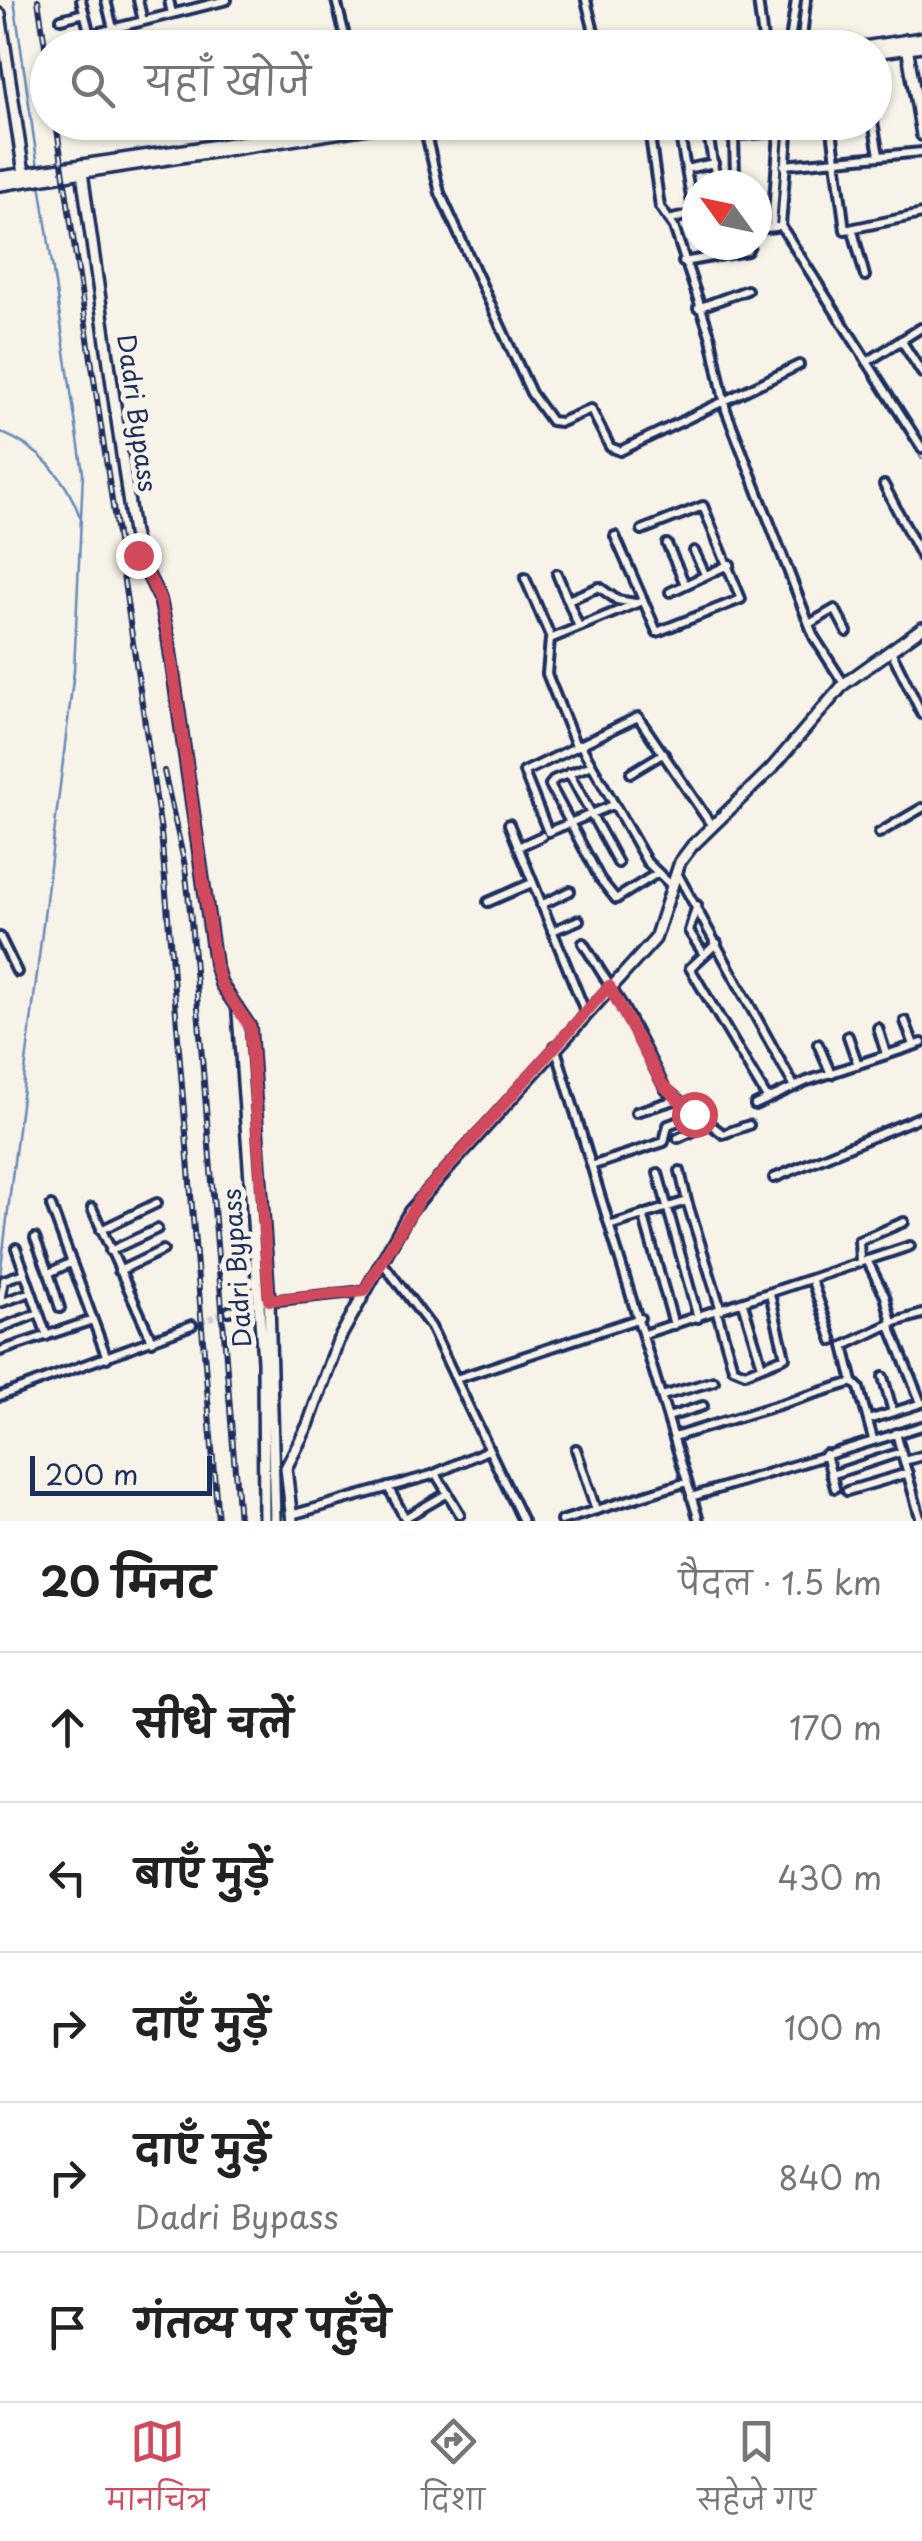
<!DOCTYPE html>
<html lang="hi">
<meta charset="utf-8">
<style>
:root{--surface:#fff;--page:#f2f2f2;--text:#222;--muted:#767676;--line:#e0e0e0;--accent:#d1495b}
body{margin:0;font-family:"Playpen Sans","Playpen Sans Deva",sans-serif;background:var(--page);color:var(--text)}
.compass{position:absolute;left:682px;top:170px;width:90px;height:90px;border-radius:50%;background:var(--surface);box-shadow:0 2px 8px #0004;rotate:303deg}
.scale{position:absolute;left:30px;bottom:25px;width:182px;box-sizing:border-box;padding-left:10px;border:5px solid #1b2f5e;border-top:0;font-size:28px;line-height:35px;white-space:nowrap;color:#1b2f5e;-webkit-text-stroke:8px #f7f3e8;paint-order:stroke}
.stop{position:absolute;width:30px;height:30px;margin:-22px;border:8px solid #d1495b;border-radius:50%;background:#fff}
.stop.end{background:#d1495b;border-color:#fff;box-shadow:0 2px 10px #0008}
.list{margin:0;padding:0;list-style:none}
h2{display:flex;justify-content:space-between;align-items:center;height:130px;margin:0;padding:0 40px;font-size:42px}
h2 small{font-size:32px;font-weight:400;color:var(--muted)}
.list li{display:grid;grid-template-columns:65px 1fr auto;gap:30px;align-items:center;box-sizing:border-box;height:150px;padding:0 40px;border-top:2px solid var(--line)}
.list b{display:block;font-size:38px;white-space:nowrap}
.list p{margin:0;font-size:32px;white-space:nowrap;color:var(--muted)}
.list em{font-size:32px;font-style:normal;color:var(--muted)}
.icon{flex:none;width:55px;height:55px;fill:none;stroke:currentColor;stroke-width:2;stroke-linecap:round;stroke-linejoin:round}
.map{position:relative;flex:none;width:922px;height:1521px;overflow:hidden}
.search{position:absolute;background:var(--surface);box-shadow:0 2px 8px #0004;left:30px;right:30px;top:30px;height:110px;display:flex;align-items:center;gap:25px;box-sizing:border-box;padding:0 35px;border-radius:55px;color:var(--muted);font-size:38px}
.sheet{height:880px;background:var(--surface)}
nav{display:flex;justify-content:space-around;align-items:center;box-sizing:border-box;height:140px;border-top:2px solid var(--line);background:var(--surface);font-size:28px;color:var(--muted)}
nav a{display:grid;justify-items:center;gap:5px}
nav .on{color:var(--accent)}
.map>svg:first-child{display:block}
</style>
<div class="map">
<svg width="922" height="1521" viewBox="0 0 922 1521">
<rect width="100%" height="100%" fill="#f7f3e8"/>
<filter id="ink" filterUnits="userSpaceOnUse"><feTurbulence type="fractalNoise" baseFrequency=".01" numOctaves="2"/><feDisplacementMap in="SourceGraphic" scale="20" xChannelSelector="R" yChannelSelector="G"/><feConvolveMatrix kernelMatrix="1 2 1 2 8 2 1 2 1" color-interpolation-filters="sRGB"/></filter>
<g filter="url(#ink)">
<g fill="none" stroke-linecap="round" stroke-linejoin="round">
<path stroke="#678ab9" stroke-width="2.5" d="M14 0 38 167
M794 48 801 0
M781 141 784 122
M777 227 922 459
M0 432C40 448 66 477 80 517
M0 1276 74 671 83 473 40 183"/>
<path stroke="#cbcccc" stroke-width="6" stroke-dasharray="6 3" stroke-linecap="butt" d="M192 1325 229 1311"/>
<defs>
<path id="street" d="M81 0 90 35
M106 0 113 29
M138 0 143 21
M169 0 172 14
M336 0 348 48
M586 0 598 48
M758 0 764 48
M61 19 84 13
M64 41 227 0
M789 48 796 0
M801 48 806 0
M367 122V123
M423 122 440 193 531 393 551 421 561 422 591 409 610 447 620 451 799 365
M648 122 660 207 674 227 711 338 726 410 814 637 844 684
M716 122 708 134 717 185
M789 122 781 226 922 448
M831 122 845 230 922 214
M873 122 879 155
M716 124 728 136 779 132 772 227
M734 136 735 176
M681 141 694 214
M784 165 922 152
M686 169 714 163
M669 220 697 213
M757 229 776 227
M853 231 865 276
M683 262 747 251 750 245
M698 308 747 290
M901 340 922 373
M867 362 921 328
M884 485 922 558
M615 536 657 632 741 599 703 506 642 530
M667 544 685 584
M694 551 705 574
M557 574 579 627
M525 578 551 638
M670 592 730 564
M568 600 599 587 617 600 635 603
M809 624 835 609 847 632
M891 651 922 714
M580 744 647 862 672 886
M576 746 547 674 550 639 642 601
M592 765 555 779 550 785 600 879 616 899 656 874
M569 773 618 863
M631 773 664 753
M613 805 548 832 524 772 638 717 712 826
M509 824 585 1011
M879 833 922 808
M518 847 542 836
M677 873 794 1086
M488 902 532 883
M541 905 570 891
M697 905 689 931 703 953
M552 931 579 920
M0 937 17 972
M583 943 622 1005 666 1090 723 1134 749 1125
M717 943 690 968 767 1098
M905 1021 914 1045
M878 1028 886 1054
M848 1036 858 1065
M818 1044 831 1074
M555 1046 699 1521
M755 1105 807 1081 922 1043
M636 1112 675 1100
M678 1138 709 1124
M594 1165 664 1142 668 1125 695 1115
M658 1173 698 1318
M774 1178 922 1116
M687 1201 721 1310
M51 1206 107 1358
M92 1208 152 1341
M643 1214 674 1325
M612 1225 687 1201 680 1171
M101 1230 157 1203
M35 1238 48 1272
M16 1248 47 1336
M110 1251 157 1229
M382 1262 431 1327 523 1521
M860 1262 859 1241 904 1222
M119 1271 163 1250
M812 1281 833 1341
M0 1301 4 1280 24 1273
M0 1303 31 1292
M743 1303 762 1366
M60 1308 49 1273 72 1262
M229 1311 259 1302 364 1291
M717 1312 733 1368 745 1373 785 1357 770 1294
M892 1323 922 1314
M890 1326 921 1403
M0 1328 39 1313
M644 1334 910 1246
M0 1351 93 1320
M883 1377 893 1412
M456 1379 640 1318
M853 1382 844 1346 892 1323 885 1296 867 1260
M0 1396 192 1325
M662 1396 714 1381
M668 1417 703 1406
M868 1420 922 1403
M896 1433 921 1521
M674 1437 853 1382 859 1388 873 1439
M576 1449 596 1510
M826 1454 835 1488
M904 1461 922 1456
M436 1474 460 1514
M831 1475 901 1452
M388 1487 406 1520
M847 1491 908 1473
M691 1497 922 1426
M291 1515 432 1475 488 1450
M405 1518 448 1493
M561 1521 687 1482"/>
<path id="secondary" d="M0 14 25 180
M906 40 922 135
M857 48 922 38
M874 53 922 46
M81 165 133 533 138 555 160 599 168 637 215 964 221 984 250 1027 269 1300 275 1521
M0 177 348 126
M0 185 407 122
M238 1013 263 1361 264 1521
M292 1521 286 1468 308 1425 338 1341 410 1211 655 939 680 862 692 846 771 769 844 684 922 628"/>
</defs>
<use href="#street" stroke="#1b2f5e" stroke-width="14"/>
<use href="#secondary" stroke="#1b2f5e" stroke-width="16"/>
<use href="#street" stroke="#f7f3e8" stroke-width="6"/>
<use href="#secondary" stroke="#f7f3e8" stroke-width="9"/>
<defs>
<path id="rail" d="M38 0 48 65
M56 122 161 832 218 1521
M164 771 185 866 191 920 239 1521"/>
</defs>
<use href="#rail" stroke="#1b2f5e" stroke-width="6"/>
<use href="#rail" stroke="#f7f3e8" stroke-width="2.5" stroke-dasharray="8" stroke-linecap="butt"/>
</g>
</g>
<g fill="none" stroke-linecap="round" stroke-linejoin="round" filter="url(#ink)">
<path stroke="#d1495b" stroke-width="12" d="M138 555 160 599 168 636 215 964 221 984 250 1027 269 1300 364 1291 420 1198 609 986 662 1084 694 1114"/>
</g>
<g text-anchor="middle" stroke-width="10" stroke-linejoin="round" paint-order="stroke">
<g font-size="25" fill="#1b2f5e" stroke="#f7f3e8">
<text transform="translate(137 413) rotate(82)" y="9">Dadri Bypass</text>
<text transform="translate(237 1268) rotate(-94)" y="9">Dadri Bypass</text>
</g>
</g>
</svg>
<svg class="compass" viewBox="-18 -18 36 36"><path d="M0-13l5 13h-10z" fill="#e53935"/><path d="M0 13l5-13h-10z" fill="#767676"/></svg>
<div class="scale">200 m</div>
<div class="stop" style="left:694px;top:1114px"></div>
<div class="stop end" style="left:138px;top:555px"></div>
<div class="search"><svg class="icon" aria-label="search" viewBox="0 0 24 24"><circle cx="10" cy="10" r="6"/><path d="M15 15l6 6"/></svg>यहाँ खोजें</div>
</div>
<section class="sheet">
<h2>20 मिनट<small>पैदल · 1.5 km</small></h2>
<ul class="list">
<li><svg class="icon" aria-label="ahead" viewBox="0 0 24 24"><path d="M12 20V5M6 11l6-6 6 6"/></svg><div><b>सीधे चलें</b></div><em>170 m</em></li>
<li><svg class="icon" aria-label="left" viewBox="0 0 24 24"><path d="M17 20v-9H6M10 6l-5 5 5 5"/></svg><div><b>बाएँ मुड़ें</b></div><em>430 m</em></li>
<li><svg class="icon" aria-label="right" viewBox="0 0 24 24"><path d="M7 20v-9h11M14 6l5 5-5 5"/></svg><div><b>दाएँ मुड़ें</b></div><em>100 m</em></li>
<li><svg class="icon" aria-label="right" viewBox="0 0 24 24"><path d="M7 20v-9h11M14 6l5 5-5 5"/></svg><div><b>दाएँ मुड़ें</b><p>Dadri Bypass</p></div><em>840 m</em></li>
<li><svg class="icon" aria-label="arrive" viewBox="0 0 24 24"><path d="M6 21V4h12l-3 4 3 4H6"/></svg><div><b>गंतव्य पर पहुँचे</b></div></li>
</ul>
</section>
<nav>
<a class="on"><svg class="icon" aria-label="map" viewBox="0 0 24 24"><path d="M3 6l6-2 6 2 6-2v14l-6 2-6-2-6 2zM9 4v14M15 6v14"/></svg>मानचित्र</a>
<a><svg class="icon" aria-label="directions" viewBox="0 0 24 24"><path d="M12 3l9 9-9 9-9-9zM9 14v-3h6M13 9l2 2-2 2"/></svg>दिशा</a>
<a><svg class="icon" aria-label="saved" viewBox="0 0 24 24"><path d="M7 4h10v16l-5-4-5 4z"/></svg>सहेजे गए</a>
</nav>
